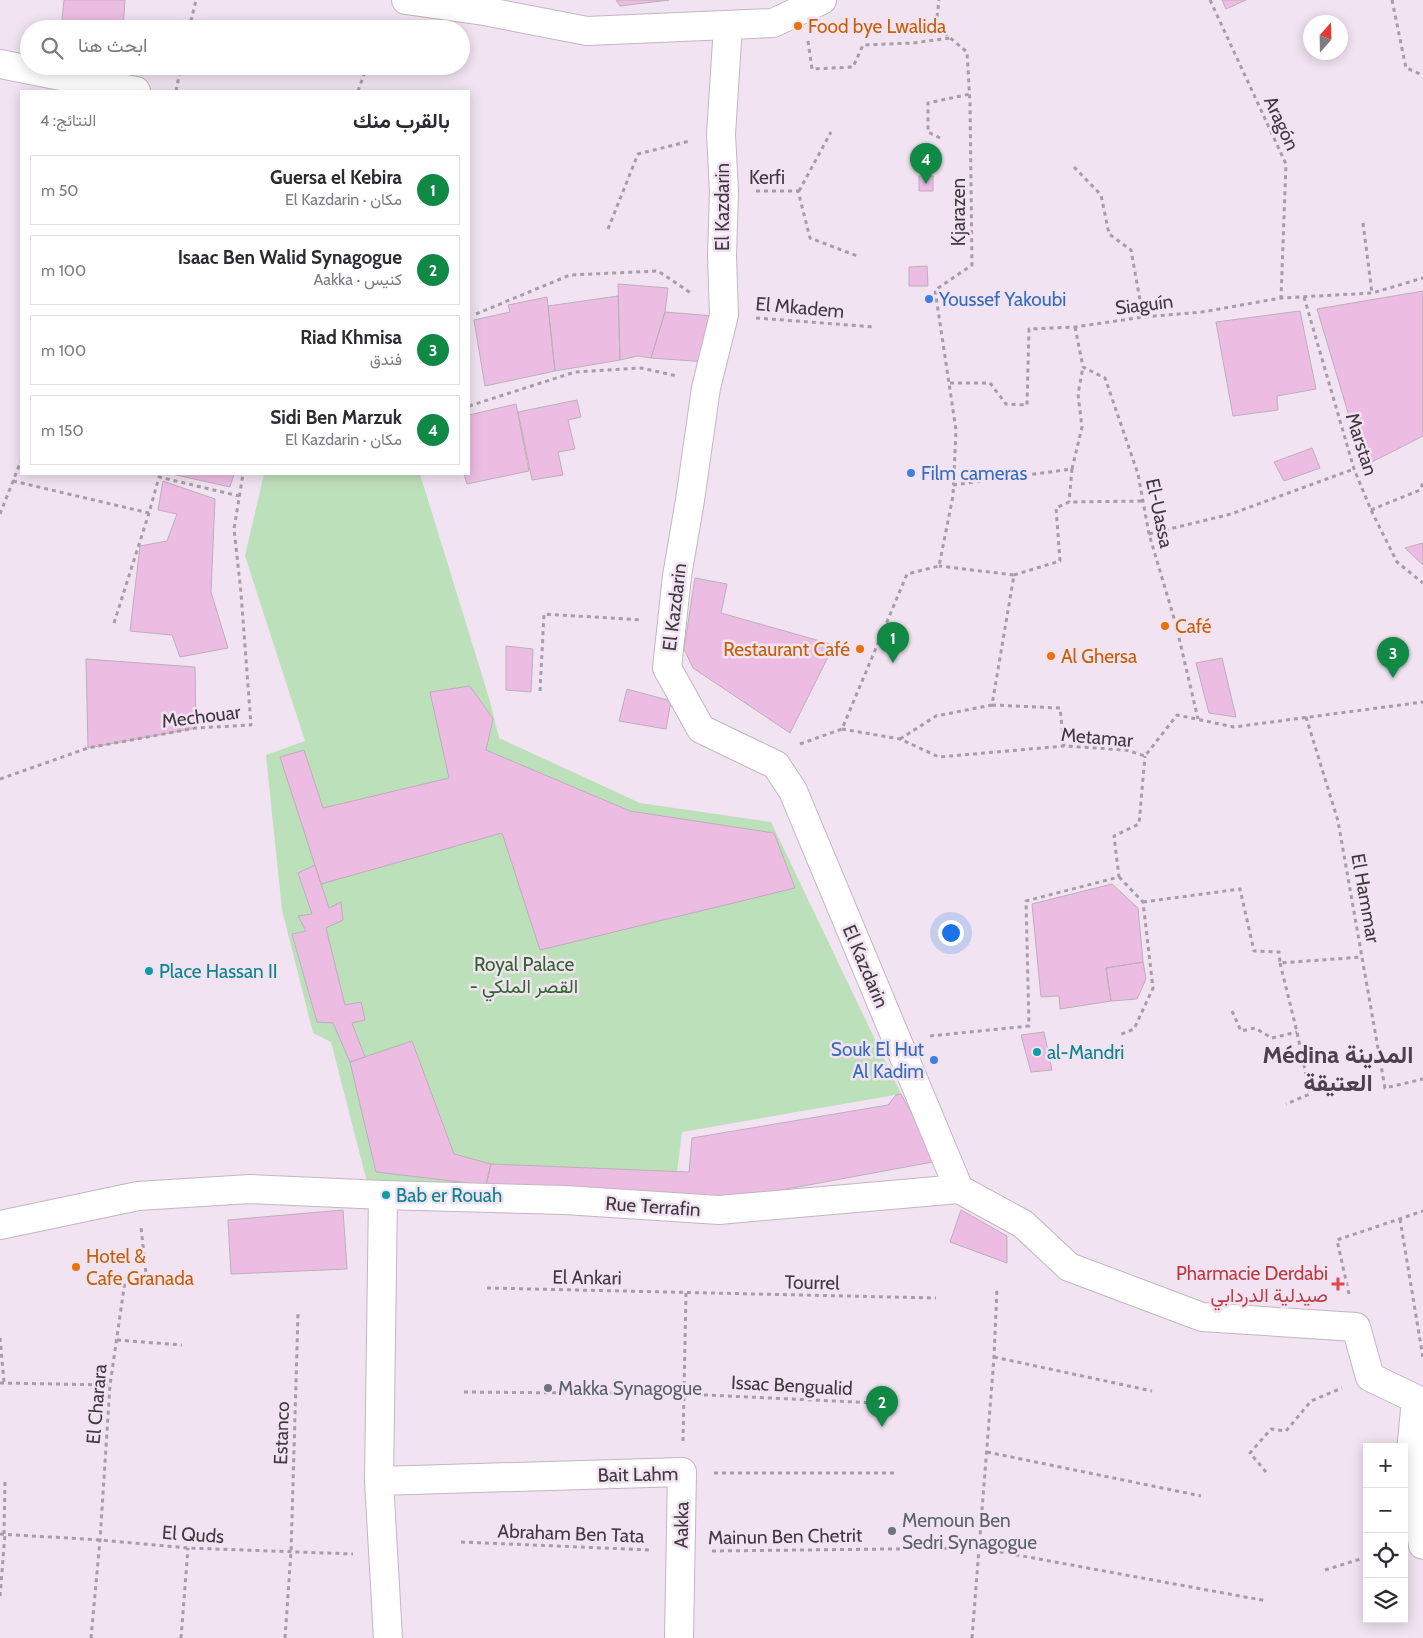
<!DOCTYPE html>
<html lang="ar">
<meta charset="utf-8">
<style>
:root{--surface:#fff;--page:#f2f2f3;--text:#2b2b33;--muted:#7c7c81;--line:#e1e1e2;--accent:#0f8944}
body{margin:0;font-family:Cabin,Vazirmatn,sans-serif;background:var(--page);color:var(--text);direction:rtl}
.controls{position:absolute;right:15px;bottom:15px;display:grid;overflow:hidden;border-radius:0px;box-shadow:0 2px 12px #0003}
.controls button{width:45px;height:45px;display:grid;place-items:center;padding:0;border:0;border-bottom:1px solid var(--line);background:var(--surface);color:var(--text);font:25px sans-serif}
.compass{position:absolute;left:1303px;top:15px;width:45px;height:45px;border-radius:50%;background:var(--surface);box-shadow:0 2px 12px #0003;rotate:20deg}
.you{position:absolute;left:950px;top:932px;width:18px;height:18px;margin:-12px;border:4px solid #fff;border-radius:50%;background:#1a73e8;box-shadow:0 0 0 8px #1a73e833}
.badge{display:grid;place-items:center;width:32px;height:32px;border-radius:50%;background:var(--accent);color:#fff;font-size:16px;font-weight:700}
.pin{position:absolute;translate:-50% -41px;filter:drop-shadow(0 1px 2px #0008)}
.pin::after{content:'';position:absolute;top:26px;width:18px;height:15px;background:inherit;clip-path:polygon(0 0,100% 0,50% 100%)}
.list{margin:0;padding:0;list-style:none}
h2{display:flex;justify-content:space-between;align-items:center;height:65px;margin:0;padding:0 20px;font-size:21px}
h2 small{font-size:16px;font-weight:400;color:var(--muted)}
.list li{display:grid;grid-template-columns:32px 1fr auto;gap:15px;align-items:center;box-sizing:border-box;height:70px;margin:0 10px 10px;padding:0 10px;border:1px solid var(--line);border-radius:0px}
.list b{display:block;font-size:19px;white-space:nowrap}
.list p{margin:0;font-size:16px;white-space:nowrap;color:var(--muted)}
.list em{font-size:16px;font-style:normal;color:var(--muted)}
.icon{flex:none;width:28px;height:28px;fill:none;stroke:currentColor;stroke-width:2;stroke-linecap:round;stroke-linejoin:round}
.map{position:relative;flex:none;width:1423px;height:1638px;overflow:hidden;direction:ltr}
.search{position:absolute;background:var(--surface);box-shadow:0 2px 12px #0003;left:20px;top:20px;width:450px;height:55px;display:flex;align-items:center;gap:12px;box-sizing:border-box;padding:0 18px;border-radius:28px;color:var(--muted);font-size:19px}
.panel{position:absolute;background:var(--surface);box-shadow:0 2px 12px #0003;left:20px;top:90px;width:450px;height:385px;border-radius:0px;direction:rtl}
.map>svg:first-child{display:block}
</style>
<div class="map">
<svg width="1423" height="1638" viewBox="0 0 1423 1638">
<rect width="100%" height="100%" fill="#f1e3f1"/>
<path fill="#bce0b9" d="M264 474H420L489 698 499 738 640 803 771 822 901 1094 682 1132 677 1173 368 1186 331 1042 313 1033 282 910 266 755 305 741 245 556Z"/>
<path fill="#ecbce3" stroke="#bdafba" d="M64 0H125L123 29H61Z
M616 0H669L620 6Z
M1222 0H1246L1226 9Z
M86 66H121V72Z
M919 176H933V191H919Z
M927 266 928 286H909V267Z
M618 284 668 288 665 312 651 358 638 356 620 360Z
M1423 291V436L1364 466 1317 309Z
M618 296 620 360 555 371 548 306Z
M547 297 555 371 485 386 474 320 510 312 508 305Z
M1300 311 1316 389 1277 396 1278 410 1233 416 1216 322Z
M665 312 714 316 707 362 651 358Z
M577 400 581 417 568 420 575 449 558 452 563 475 532 480 518 412Z
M516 404 529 471 467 484 464 474H469V415Z
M1312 448 1320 468 1284 481 1274 462Z
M172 474H234L230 487Z
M163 481 215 499 211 592 228 648 180 657 172 635 130 631 140 546 167 541 177 514 158 510Z
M1423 543V565L1405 548Z
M695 578 727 584 721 613 834 645 790 733 693 668 684 649Z
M506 646 533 649 531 692 506 690Z
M1222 658 1236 717 1209 713 1196 663Z
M86 659 195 667 196 728 88 748Z
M470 686 493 719 486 750 630 811 774 833 795 888 540 950 502 833 321 884 280 757 304 750 323 808 449 778 430 692Z
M627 689 671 701 666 729 619 721Z
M315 865 329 908 341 902 343 920 326 928 345 1005 361 1002 365 1020 352 1023 365 1057 350 1062 333 1023 317 1022 292 934 306 931 298 916 312 914 298 873Z
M1112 884 1138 908 1143 962 1106 968 1111 1001 1060 1009 1059 996 1041 997 1032 904Z
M1143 962 1146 979 1137 999 1111 1001 1106 968Z
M1044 1032 1052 1070 1031 1072 1021 1035Z
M412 1041 454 1154 491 1164 486 1185 376 1172 350 1062Z
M901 1094 938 1161 711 1203 486 1185 491 1164 689 1172 692 1138 888 1105 896 1095Z
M343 1210 347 1269 231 1274 228 1220Z
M961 1210 1007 1236V1263L950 1242Z"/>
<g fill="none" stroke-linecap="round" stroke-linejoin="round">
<defs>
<path id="minor" d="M406 0 484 11 587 31 773 23 822 0
M728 26 721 134 724 191 722 256 724 315 706 388 690 500 677 576 667 668 701 729 776 765 793 791 959 1189
M0 64 136 91
M959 1189 1023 1224 1069 1267 1202 1317 1356 1327 1370 1377 1416 1399 1410 1463 1423 1545
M383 1195 379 1481 388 1638
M0 1225 138 1196 250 1189 383 1195 565 1200 719 1210 959 1189
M379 1481 682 1472 679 1638"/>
</defs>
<use href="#minor" stroke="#c3b5c3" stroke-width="30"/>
<path stroke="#a79da7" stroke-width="3" stroke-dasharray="4 4" stroke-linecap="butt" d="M1210 0 1286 164 1281 298
M1392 0 1406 68 1423 75
M189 29 196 0
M382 29 385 22
M808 41 812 69 853 67 863 45 913 43 950 38
M176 91 181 66
M358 91 367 66
M940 138 928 132V103L970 94
M1074 167 1101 195 1109 234 1131 250 1143 317
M756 191H798L810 238 860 257
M799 191 831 132
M1363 223 1372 293
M608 229 638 154 690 141
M1304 297 1354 469 1371 510 1397 562 1423 583
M476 314 570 275 658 271 691 293
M756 318 875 327
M1075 327 1083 367 1105 378 1138 474 1149 534 1176 625 1198 719
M950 383H990L1006 404 1027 405 1029 329 1075 327 1143 317 1202 312 1281 298 1372 293 1423 278
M469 406 575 372 641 368 677 376
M1072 469 1082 427 1078 394 1083 367
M13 481 149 513 159 477 239 496
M953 485 1072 469 1069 502
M1371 510 1420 490 1423 483
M0 514 21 461
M1149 534 1231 514 1354 469
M1014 575 1060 561 1056 508 1069 502 1143 501
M114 623 149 513
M540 691 544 614 642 620
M992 705 1060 708 1064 746
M1306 717 1338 821 1385 1088 1423 1079
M842 729 900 739 939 757 1064 746 1126 750 1145 756 1177 715 1234 727 1423 702
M900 739 936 716 992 705 1014 575 939 566
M800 744 842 729 907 574 939 566 953 496 956 430 935 290 972 265 970 103 967 52 936 26 939 0
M0 779 88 748 196 728 251 725 241 593 234 529 243 474
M1119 877 1143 902 1153 988 1134 1029 1119 1035
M1143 902 1240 889 1254 951 1279 952 1280 963 1362 957
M1280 963 1297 1032 1310 1094 1286 1104
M1232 1011 1241 1031 1255 1028 1272 1038 1297 1032
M930 1036 1029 1026 1026 901 1119 877 1114 836 1139 824 1145 756
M1400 1219 1423 1358
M487 1288 936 1298
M1349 1294 1337 1240 1423 1211
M0 1338 4 1382
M117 1340 182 1345
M994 1357 1152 1391
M0 1383 110 1385
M464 1392 685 1394 897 1404
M683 1441 686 1293
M987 1452 1201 1496
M1266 1472 1250 1453 1271 1429 1286 1431 1311 1401 1342 1388
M714 1473H896
M0 1534 100 1540 188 1548 353 1554
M4 1534 5 1480
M461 1542 651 1550
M712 1551 979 1548 1267 1601
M1325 1570 1367 1557
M0 1596 5 1534
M91 1638 100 1540 110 1385 125 1281 147 1283 141 1227
M181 1638 188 1548
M285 1638 291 1552 298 1314
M972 1638 994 1357 997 1288"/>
<use href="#minor" stroke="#fff" stroke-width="28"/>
</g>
<g fill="#e8710a" stroke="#f1e3f1" stroke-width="2">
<circle cx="798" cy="26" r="5"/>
<circle cx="1165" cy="626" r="5"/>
<circle cx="860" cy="649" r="5"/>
<circle cx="1051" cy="656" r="5"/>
<circle cx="76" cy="1267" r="5"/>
</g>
<g fill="#3f7fe0" stroke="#f1e3f1" stroke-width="2">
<circle cx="929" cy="299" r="5"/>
<circle cx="911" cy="473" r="5"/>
<circle cx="934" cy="1060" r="5"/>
</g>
<g fill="#0f9aa8" stroke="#f1e3f1" stroke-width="2">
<circle cx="149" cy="971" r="5"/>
<circle cx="1037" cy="1052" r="5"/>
<circle cx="386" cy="1195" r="5"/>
</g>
<path fill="#e0444e" stroke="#f1e3f1" stroke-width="2" d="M1335.5 1276.5h5v5h5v5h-5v5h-5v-5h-5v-5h5z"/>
<g fill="#6b7280" stroke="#f1e3f1" stroke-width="2">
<circle cx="548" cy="1388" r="5"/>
<circle cx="892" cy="1531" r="5"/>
</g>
<g text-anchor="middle" stroke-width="5" stroke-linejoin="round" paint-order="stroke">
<g font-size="19" fill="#c56008" stroke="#f1e3f1" text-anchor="start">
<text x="808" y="33">Food bye Lwalida</text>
<text x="1175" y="633">Café</text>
<text x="850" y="656" text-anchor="end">Restaurant Café</text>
<text x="1061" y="663">Al Ghersa</text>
<text x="86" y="1263">Hotel &amp;<tspan x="86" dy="22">Cafe Granada</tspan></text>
</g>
<g font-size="19" fill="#403a40" stroke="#f1e3f1">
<text transform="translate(1282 123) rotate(65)" y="7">Aragón</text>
<text x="767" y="184">Kerfi</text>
<text transform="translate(722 207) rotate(-90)" y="7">El Kazdarin</text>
<text transform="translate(958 212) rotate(-90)" y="7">Kjarazen</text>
<text transform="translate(1144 304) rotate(-7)" y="7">Siaguín</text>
<text transform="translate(800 307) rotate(5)" y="7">El Mkadem</text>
<text transform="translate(1362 444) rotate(72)" y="7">Marstan</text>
<text transform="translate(1160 513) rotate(78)" y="7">El-Uassa</text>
<text transform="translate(674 607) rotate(-83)" y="7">El Kazdarin</text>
<text transform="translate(201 716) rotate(-7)" y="7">Mechouar</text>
<text transform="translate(1097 737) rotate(5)" y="7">Metamar</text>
<text transform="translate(1366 898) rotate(80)" y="7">El Hammar</text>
<text transform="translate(866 966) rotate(67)" y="7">El Kazdarin</text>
<text transform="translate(653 1206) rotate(4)" y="7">Rue Terrafin</text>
<text transform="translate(587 1277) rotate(1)" y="7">El Ankari</text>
<text transform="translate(812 1282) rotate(1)" y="7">Tourrel</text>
<text transform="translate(792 1385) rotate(3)" y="7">Issac Bengualid</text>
<text transform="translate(96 1404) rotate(-85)" y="7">El Charara</text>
<text transform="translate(281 1433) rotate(-88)" y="7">Estanco</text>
<text transform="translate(638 1474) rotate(-1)" y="7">Bait Lahm</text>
<text transform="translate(681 1525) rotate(-89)" y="7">Aakka</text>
<text transform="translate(571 1533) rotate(2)" y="7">Abraham Ben Tata</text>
<text transform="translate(193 1534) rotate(4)" y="7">El Quds</text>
<text transform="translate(785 1536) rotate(-1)" y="7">Mainun Ben Chetrit</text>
</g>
<g font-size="19" fill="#366cbe" stroke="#f1e3f1" text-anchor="start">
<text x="939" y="306">Youssef Yakoubi</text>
<text x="921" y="480">Film cameras</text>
<text x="924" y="1056" text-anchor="end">Souk El Hut<tspan x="924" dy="22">Al Kadim</tspan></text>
</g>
<g font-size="19" fill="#2f652c" stroke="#f1e3f1">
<text x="524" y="971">Royal Palace<tspan x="524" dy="22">- القصر الملكي</tspan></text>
</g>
<g font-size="19" fill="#0d838f" stroke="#f1e3f1" text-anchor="start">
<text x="159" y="978">Place Hassan II</text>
<text x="1047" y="1059">al-Mandri</text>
<text x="396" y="1202">Bab er Rouah</text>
</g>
<g font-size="19" fill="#be3a42" stroke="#f1e3f1" text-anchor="end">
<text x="1328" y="1280">Pharmacie Derdabi<tspan x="1328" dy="22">صيدلية الدردابي</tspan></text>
</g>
<g font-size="19" fill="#5b616d" stroke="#f1e3f1" text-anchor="start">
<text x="558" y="1395">Makka Synagogue</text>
<text x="902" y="1527">Memoun Ben<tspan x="902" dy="22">Sedri Synagogue</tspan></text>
</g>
<g font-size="24" font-weight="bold" fill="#4c414c" stroke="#f1e3f1">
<text x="1338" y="1063">Médina المدينة<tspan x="1338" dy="28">العتيقة</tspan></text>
</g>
</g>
</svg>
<div class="controls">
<button>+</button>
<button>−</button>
<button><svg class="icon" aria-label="locate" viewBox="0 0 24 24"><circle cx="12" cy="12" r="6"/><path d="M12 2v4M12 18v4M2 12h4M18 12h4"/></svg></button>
<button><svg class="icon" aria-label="layers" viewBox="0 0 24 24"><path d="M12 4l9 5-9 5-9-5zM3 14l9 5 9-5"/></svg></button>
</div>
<svg class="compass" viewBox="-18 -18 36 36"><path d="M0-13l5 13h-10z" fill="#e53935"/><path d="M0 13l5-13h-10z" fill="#7c7c81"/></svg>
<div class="you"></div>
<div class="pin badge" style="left:893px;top:663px">1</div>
<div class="pin badge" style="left:882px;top:1427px">2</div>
<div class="pin badge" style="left:1393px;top:678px">3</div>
<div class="pin badge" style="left:926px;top:184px">4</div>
<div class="search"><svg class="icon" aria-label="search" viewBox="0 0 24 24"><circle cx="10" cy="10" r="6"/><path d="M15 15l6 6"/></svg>ابحث هنا</div>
<section class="panel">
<h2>بالقرب منك<small>النتائج: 4</small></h2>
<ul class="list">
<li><span class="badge">1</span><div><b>Guersa el Kebira</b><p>مكان · El Kazdarin</p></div><em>50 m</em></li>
<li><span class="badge">2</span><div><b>Isaac Ben Walid Synagogue</b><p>كنيس · Aakka</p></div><em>100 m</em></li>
<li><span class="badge">3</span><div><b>Riad Khmisa</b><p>فندق</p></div><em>100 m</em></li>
<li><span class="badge">4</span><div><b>Sidi Ben Marzuk</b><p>مكان · El Kazdarin</p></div><em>150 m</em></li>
</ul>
</section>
</div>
